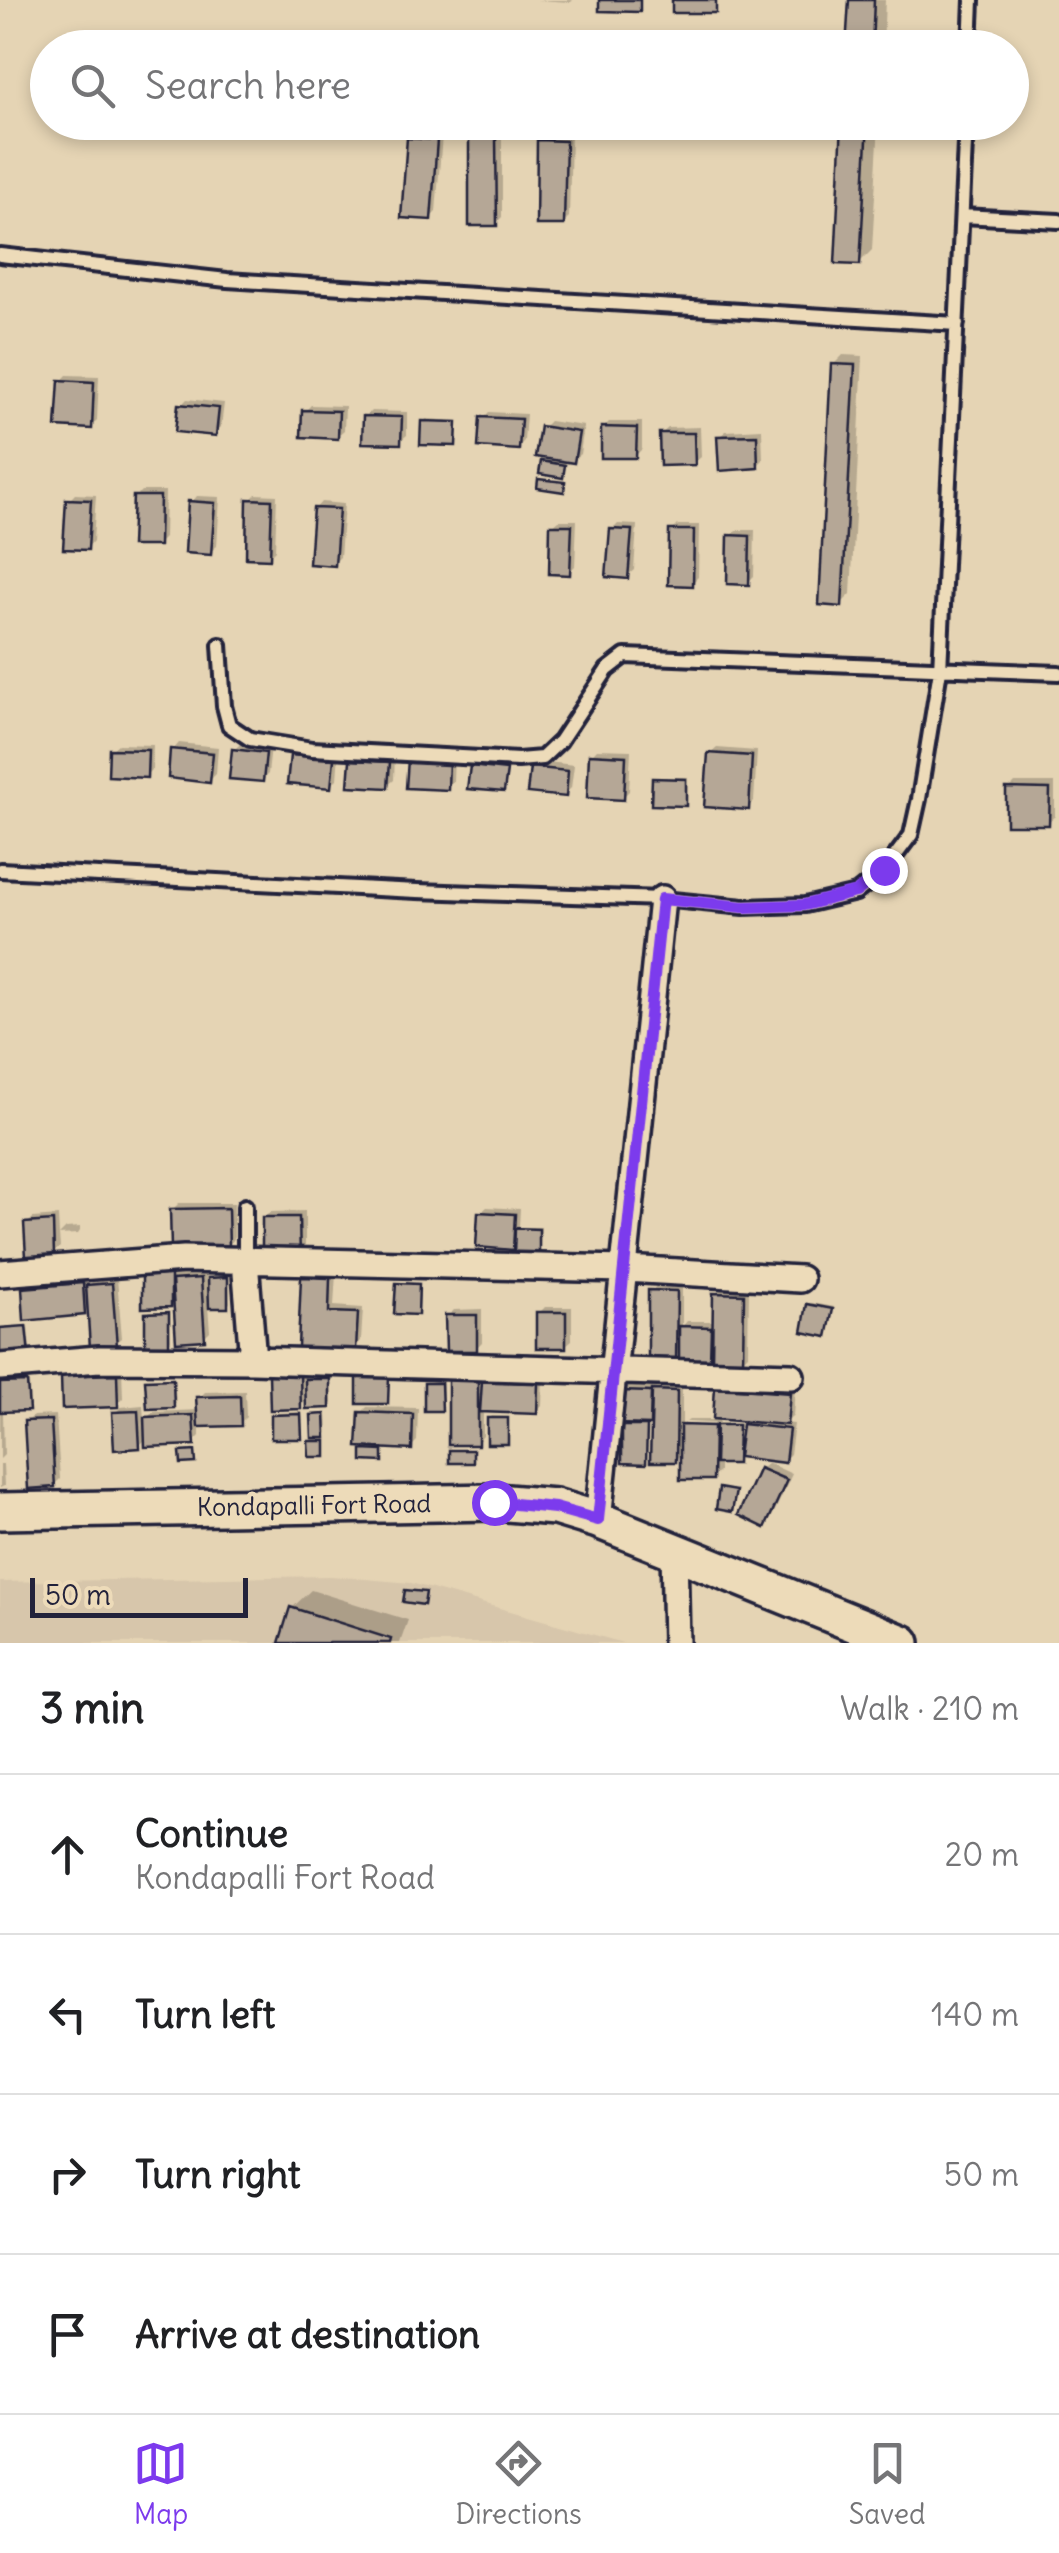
<!DOCTYPE html>
<meta charset="utf-8">
<style>
:root{--surface:#fff;--page:#f2f2f2;--text:#202124;--muted:#757577;--line:#e0e0e0;--accent:#7c3aed}
body{margin:0;font-family:Delius,sans-serif;background:var(--page);color:var(--text)}
.scale{position:absolute;left:30px;bottom:25px;width:218px;box-sizing:border-box;padding-left:10px;border:5px solid #22223b;border-top:0;font-size:28px;line-height:35px;white-space:nowrap;color:#22223b;-webkit-text-stroke:8px #eddbb9;paint-order:stroke}
.stop{position:absolute;width:30px;height:30px;margin:-22px;border:8px solid #7c3aed;border-radius:50%;background:#fff}
.stop.end{background:#7c3aed;border-color:#fff;box-shadow:0 2px 10px #0008}
.list{margin:0;padding:0;list-style:none}
h2{display:flex;justify-content:space-between;align-items:center;height:130px;margin:0;padding:0 40px;font-size:42px}
h2 small{font-size:32px;font-weight:400;color:var(--muted)}
.list li{display:grid;grid-template-columns:65px 1fr auto;gap:30px;align-items:center;box-sizing:border-box;height:160px;padding:0 40px;border-top:2px solid var(--line)}
.list b{display:block;font-size:38px;white-space:nowrap}
.list p{margin:0;font-size:32px;white-space:nowrap;color:var(--muted)}
.list em{font-size:32px;font-style:normal;color:var(--muted)}
.icon{flex:none;width:55px;height:55px;fill:none;stroke:currentColor;stroke-width:2;stroke-linecap:round;stroke-linejoin:round}
.map{position:relative;flex:none;width:1059px;height:1643px;overflow:hidden}
.search{position:absolute;background:var(--surface);box-shadow:0 5px 15px #0003;left:30px;right:30px;top:30px;height:110px;display:flex;align-items:center;gap:25px;box-sizing:border-box;padding:0 35px;border-radius:55px;color:var(--muted);font-size:38px}
.sheet{height:770px;background:var(--surface)}
nav{display:flex;justify-content:space-around;align-items:center;box-sizing:border-box;height:140px;border-top:2px solid var(--line);background:var(--surface);font-size:28px;color:var(--muted)}
nav a{display:grid;justify-items:center;gap:5px}
nav .on{color:var(--accent)}
.map>svg:first-child{display:block}
</style>
<div class="map">
<svg width="1059" height="1643" viewBox="0 0 1059 1643">
<rect width="100%" height="100%" fill="#e5d4b4"/>
<filter id="ink" filterUnits="userSpaceOnUse"><feTurbulence type="fractalNoise" baseFrequency=".01" numOctaves="2"/><feDisplacementMap in="SourceGraphic" scale="20" xChannelSelector="R" yChannelSelector="G"/><feConvolveMatrix kernelMatrix="1 2 1 2 8 2 1 2 1" color-interpolation-filters="sRGB"/></filter>
<g filter="url(#ink)">
<path fill="#d7c6ab" d="M331 1576 411 1583 623 1643H0V1582Z"/>
<path fill="#0003" fill-rule="evenodd" d="M536 0H573L571 2Z
M851 0H885L883 48H849Z
M845 122H879L872 250 859 263Z
M477 132H502V217L496 223 471 138Z
M415 133 442 135 436 212 430 218 409 139Z
M546 135H571L569 217 563 223 540 141Z
M843 355 863 356 851 594 841 604 833 365Z
M67 375 99 376 97 420 91 426 61 381Z
M187 399 224 403 221 427 215 433 180 406Z
M311 405 345 406 344 430 337 436 305 411Z
M371 411 407 412V435L400 441 365 417Z
M489 412 526 414 524 441 518 447 483 418Z
M426 419 458 421 457 441 455 444 424 422Z
M549 421 584 426 580 454 573 460 567 459 562 475 543 463 549 457 543 427Z
M609 422H642V449L635 456 603 428Z
M700 427 701 457 694 463 661 434 668 428Z
M762 429 763 460 757 466 719 437 726 431Z
M141 491H165L164 538 158 544 135 497Z
M75 494 96 495 93 541 87 548 69 500Z
M256 494 277 495 275 550 269 556 250 500Z
M197 496 220 497 217 546 210 552 191 503Z
M321 502 344 504 340 557 334 563 315 509Z
M559 520H577L575 566 569 572 552 526Z
M618 524 637 525 634 570 627 576 612 530Z
M678 525H699L698 577 692 583 672 531Z
M737 530H755L754 576 748 582 731 536Z
M179 743 218 747 216 774 210 780 173 750Z
M118 744 153 745 152 769 146 775 111 750Z
M240 744 271 747 268 774 262 780 234 750Z
M717 748 757 751 754 801 748 807 710 754Z
M597 749 631 750 629 791 623 797 591 755Z
M298 750 339 753 337 779 330 786 292 756Z
M358 755 395 756 394 780 387 786 352 761Z
M454 755 453 781 447 787 409 786Z
M539 761 574 765 571 788 565 794 533 768Z
M475 765 508 768 506 787 503 790 472 767Z
M657 777H688L687 801 685 804 655 779Z
M1015 783H1055V816L1048 822 1009 789Z
M179 1203H234V1239L228 1246 172 1210Z
M487 1207 520 1209 519 1227H541L540 1248 538 1251 517 1241 512 1247 480 1213Z
M305 1211V1248L299 1255 264 1218 270 1212Z
M58 1216 59 1235 66 1228 80 1227V1231L78 1234 59 1235 60 1247 53 1253 27 1224 33 1218Z
M176 1267V1275L206 1273 207 1283 213 1276H229L230 1303 227 1305 208 1306 210 1331 203 1338 176 1299 170 1305 144 1274Z
M310 1271 336 1273 334 1306 363 1308 361 1341 355 1347 304 1278Z
M88 1278 89 1285 95 1279 117 1278 122 1338 115 1344 90 1307 84 1313 24 1289 31 1283Z
M401 1282 420 1283 419 1310 417 1313 398 1284Z
M657 1285 682 1286V1327L687 1321H715L716 1295 722 1288 749 1289 748 1354 742 1360 715 1352 709 1358 681 1352 675 1358 651 1292Z
M812 1303 834 1307 827 1334 810 1305Z
M545 1307H572V1340L565 1346 539 1313Z
M482 1309V1342L476 1348 448 1316 454 1310Z
M150 1311H170L171 1340 168 1343 147 1314Z
M28 1325 30 1350 27 1353 0 1330 3 1327Z
M278 1368H305L306 1382 310 1378 331 1377 332 1403 329 1406 308 1398 300 1407 272 1375Z
M122 1369 123 1398 117 1405 64 1377 70 1371Z
M483 1370V1382L490 1376 543 1377 542 1405 536 1412 483 1410V1436L477 1443 451 1376Z
M174 1378 176 1403 173 1406 148 1381 150 1379Z
M29 1381 30 1406 27 1409 2 1384 5 1382Z
M443 1381V1406L441 1408 426 1384 429 1382Z
M724 1382 795 1388 793 1416 786 1423 794 1424 790 1454 784 1460 739 1455 736 1461H719V1472L712 1478 682 1453 675 1460 653 1422H648L647 1459 645 1461 625 1427 630 1422 623 1392 629 1386H682V1426L685 1423V1427L727 1428V1424L686 1422 689 1420H715L717 1389ZM720 1417 750 1420 745 1425 743 1439H739L740 1424 719 1423Z
M245 1391 246 1417 240 1423 200 1424V1436L194 1442 147 1438 139 1446 115 1413 121 1407 143 1405 144 1421 153 1412 199 1410V1398L205 1392Z
M367 1407 418 1408 417 1441 411 1447 385 1446 384 1457 382 1459 364 1451 370 1445 361 1413Z
M3 1412 4 1455 0 1459V1413Z
M302 1412 303 1434 300 1436 273 1416 276 1413Z
M316 1413H327L328 1433 321 1440 327 1439V1452L325 1454 310 1442 314 1438V1416Z
M56 1415 60 1479 54 1485 27 1422 33 1416Z
M492 1416 509 1417V1439L507 1442 489 1419Z
M768 1463 792 1474 771 1519 765 1525 761 1469Z
M0 1464H3L4 1486 0 1488Z
M311 1590 408 1620 400 1643H281L292 1608Z"/>
<path fill="#b5a796" stroke="#22223b" stroke-width="2.5" d="M599 0H640V12L599 11Z
M672 0H716V13H672Z
M849 0H874L872 48H846Z
M842 122H868L860 265 835 264Z
M469 137H496L497 226H469Z
M407 138 437 140 431 220 401 218Z
M537 140 566 141 564 225H536Z
M831 364 855 365 842 607 819 605Z
M59 380 94 382 92 429 56 427Z
M178 404 219 408 216 436 175 432Z
M302 410 339 411 338 439 301 437Z
M363 416 402 417 401 444 362 443Z
M480 417 521 419 519 450 478 447Z
M421 421 457 422 456 446 420 445Z
M540 426 579 432 574 463 535 457Z
M601 427 637 428 636 458H601Z
M659 433H694L695 465 660 466Z
M757 435 758 468 719 471 717 436Z
M541 461 565 465 563 478 539 474Z
M538 479 565 482 564 492 537 488Z
M133 496H160L159 546H131Z
M66 499 91 500 88 550 63 549Z
M247 499 272 500 270 559 246 558Z
M188 501 215 503 211 555 185 553Z
M313 508 339 509 335 566 309 564Z
M550 525H572L570 575 549 574Z
M610 529 632 530 628 579 606 577Z
M669 530H694L693 586 668 585Z
M728 535 750 536 749 585 727 584Z
M109 749 148 750 147 778 108 776Z
M170 749 213 753 210 783 168 778Z
M232 749 266 753 263 782 229 779Z
M708 753 752 756 749 810 704 807Z
M589 754 626 756 624 800 587 798Z
M290 755 334 759 331 788 287 784Z
M408 759 449 761 448 790 406 788Z
M350 760 390 762 388 788 348 786Z
M470 766 507 770 504 792 467 789Z
M530 767 568 771 566 797 527 793Z
M652 778 686 779V806L651 805Z
M1006 788 1050 789 1049 825H1006Z
M228 1208 229 1248 171 1249 170 1209Z
M478 1212 515 1214 513 1250 476 1247Z
M262 1217H299L300 1257H262Z
M53 1221 54 1256 26 1257 24 1223Z
M515 1228 539 1229V1253H514Z
M171 1272V1307L142 1308V1273Z
M228 1277V1308H209L208 1278Z
M301 1277 330 1278 329 1312 358 1313 356 1350 298 1347Z
M201 1278 205 1340 176 1342 172 1280Z
M83 1283 85 1315 24 1321 22 1288Z
M112 1283 117 1346 90 1348 86 1285Z
M396 1283 419 1284 418 1315 394 1314Z
M648 1290 677 1291 676 1360H648Z
M713 1293 744 1294 743 1363 712 1362Z
M807 1304 833 1309 827 1337 802 1332Z
M169 1312V1345L145 1346V1313Z
M536 1312H566V1348H536Z
M445 1315H477V1351H446Z
M26 1326 29 1355 0 1358V1328Z
M679 1326 711 1327 710 1361 679 1360Z
M300 1373 301 1409 270 1410 269 1374Z
M117 1374 118 1407 62 1409 61 1376Z
M357 1375 389 1376 388 1404H357Z
M448 1375H478V1445H448Z
M173 1379 174 1408 147 1409 145 1380Z
M305 1379H330V1408L306 1409Z
M482 1381 538 1383 537 1414 480 1412Z
M27 1382 29 1411 0 1412V1383Z
M424 1383H441L442 1411H424Z
M715 1387 790 1393 787 1425 713 1419Z
M652 1390 677 1391 676 1462H650Z
M620 1391 651 1392 650 1425 619 1424Z
M240 1396 241 1426 198 1427 196 1397Z
M138 1411 140 1448 114 1450 112 1412Z
M359 1412 413 1414 412 1450 357 1447Z
M301 1414 302 1439H271V1415Z
M325 1414 326 1438H312L311 1415Z
M193 1415 195 1445 145 1447 144 1417Z
M487 1418H508V1444H487Z
M51 1420 55 1487 28 1489 24 1421Z
M742 1424 789 1429 785 1463 738 1457Z
M680 1425 714 1426 713 1480H680Z
M716 1425H738L737 1464H715Z
M622 1426H647L646 1464 622 1463Z
M308 1441H326V1457H309Z
M362 1450 383 1451V1462L362 1461Z
M449 1450H473V1463H449Z
M195 1451 196 1463 181 1464 180 1452Z
M759 1468 787 1480 765 1528 738 1515Z
M719 1488 736 1491 732 1512 716 1509Z
M405 1590 426 1592 424 1605 403 1602Z
M290 1607 391 1639 390 1643H279Z"/>
<g fill="none" stroke-linecap="round" stroke-linejoin="round">
<defs>
<path id="lane" d="M970 48 972 0
M962 216 1059 221
M0 255 227 280 957 324
M220 645 224 706 229 725 250 739 312 749 518 760 542 758 560 741 607 670 625 656 1059 673
M0 870 417 891 662 899 744 907 805 905 856 893 884 871 911 835 919 799 940 670 966 122
M245 1261V1206"/>
<path id="street" d="M245 1261 253 1360
M0 1273 184 1259 625 1269 800 1279
M0 1367 99 1359 253 1360 791 1376
M598 1520 662 899
M674 1550 676 1643"/>
<path id="secondary" d="M0 1511 495 1502 555 1507 598 1520 902 1643"/>
</defs>
<use href="#lane" stroke="#22223b" stroke-width="20"/>
<use href="#street" stroke="#22223b" stroke-width="32"/>
<use href="#secondary" stroke="#22223b" stroke-width="42"/>
<use href="#lane" stroke="#eddbb9" stroke-width="12"/>
<use href="#street" stroke="#eddbb9" stroke-width="25"/>
<use href="#secondary" stroke="#eddbb9" stroke-width="35"/>
</g>
</g>
<g fill="none" stroke-linecap="round" stroke-linejoin="round" filter="url(#ink)">
<path stroke="#7c3aed" stroke-width="12" d="M494 1502 555 1508 598 1520 662 899 744 907 804 905 856 892 884 870"/>
</g>
<g text-anchor="middle" stroke-width="9" stroke-linejoin="round" paint-order="stroke">
<g font-size="25" fill="#22223b" stroke="#eddbb9">
<text transform="translate(314 1505) rotate(-1)" y="9">Kondapalli Fort Road</text>
</g>
</g>
</svg>
<div class="scale">50 m</div>
<div class="stop" style="left:494px;top:1502px"></div>
<div class="stop end" style="left:884px;top:870px"></div>
<div class="search"><svg class="icon" aria-label="search" viewBox="0 0 24 24"><circle cx="10" cy="10" r="6"/><path d="M15 15l6 6"/></svg>Search here</div>
</div>
<section class="sheet">
<h2>3 min<small>Walk · 210 m</small></h2>
<ul class="list">
<li><svg class="icon" aria-label="ahead" viewBox="0 0 24 24"><path d="M12 20V5M6 11l6-6 6 6"/></svg><div><b>Continue</b><p>Kondapalli Fort Road</p></div><em>20 m</em></li>
<li><svg class="icon" aria-label="left" viewBox="0 0 24 24"><path d="M17 20v-9H6M10 6l-5 5 5 5"/></svg><div><b>Turn left</b></div><em>140 m</em></li>
<li><svg class="icon" aria-label="right" viewBox="0 0 24 24"><path d="M7 20v-9h11M14 6l5 5-5 5"/></svg><div><b>Turn right</b></div><em>50 m</em></li>
<li><svg class="icon" aria-label="arrive" viewBox="0 0 24 24"><path d="M6 21V4h12l-3 4 3 4H6"/></svg><div><b>Arrive at destination</b></div></li>
</ul>
</section>
<nav>
<a class="on"><svg class="icon" aria-label="map" viewBox="0 0 24 24"><path d="M3 6l6-2 6 2 6-2v14l-6 2-6-2-6 2zM9 4v14M15 6v14"/></svg>Map</a>
<a><svg class="icon" aria-label="directions" viewBox="0 0 24 24"><path d="M12 3l9 9-9 9-9-9zM9 14v-3h6M13 9l2 2-2 2"/></svg>Directions</a>
<a><svg class="icon" aria-label="saved" viewBox="0 0 24 24"><path d="M7 4h10v16l-5-4-5 4z"/></svg>Saved</a>
</nav>
